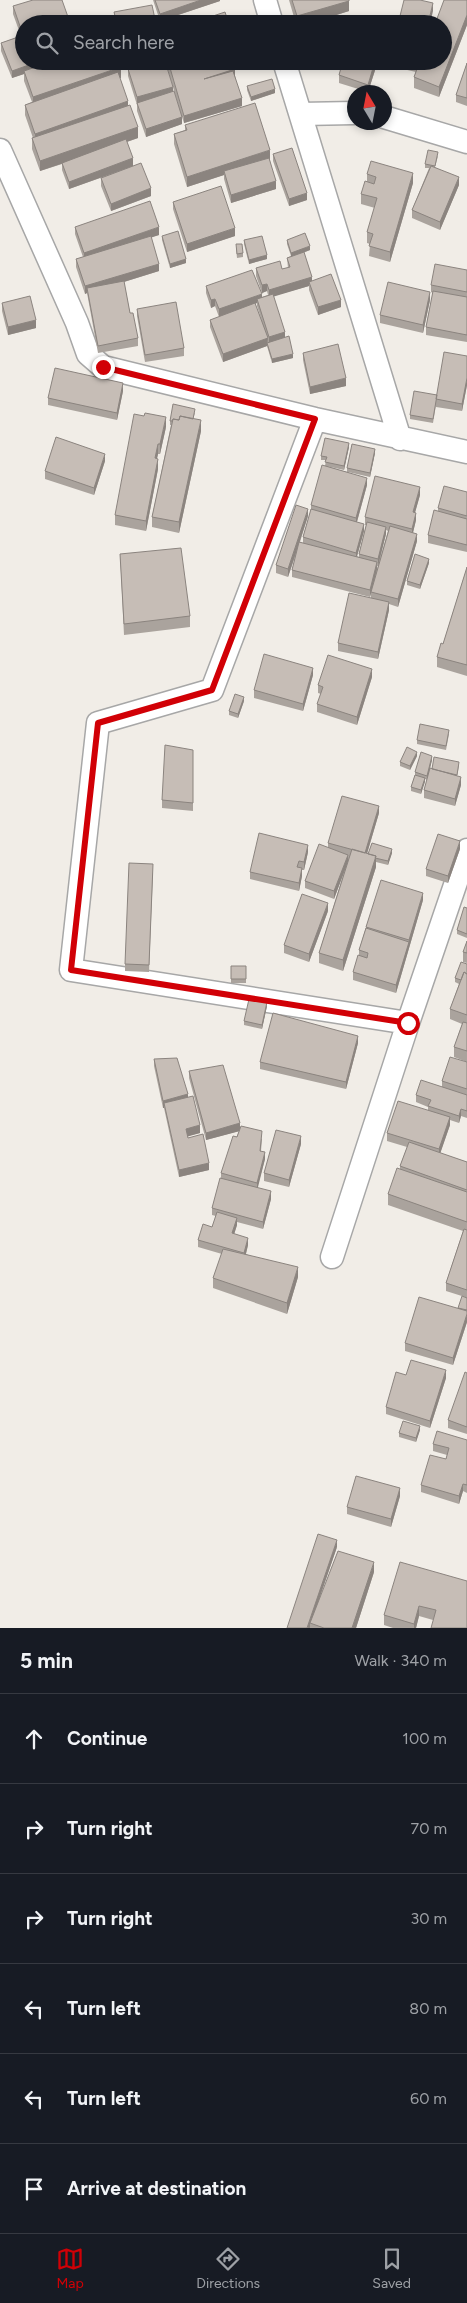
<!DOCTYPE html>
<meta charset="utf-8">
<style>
:root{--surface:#171b24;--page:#242831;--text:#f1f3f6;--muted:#9ea1a6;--line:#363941;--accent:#d10006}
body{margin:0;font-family:Figtree,sans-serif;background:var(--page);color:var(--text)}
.compass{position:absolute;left:347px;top:85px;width:45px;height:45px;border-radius:50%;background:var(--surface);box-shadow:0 2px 8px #0003;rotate:350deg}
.stop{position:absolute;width:15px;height:15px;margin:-11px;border:4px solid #d10006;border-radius:50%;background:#fff}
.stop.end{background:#d10006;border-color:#fff;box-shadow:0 1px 5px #0008}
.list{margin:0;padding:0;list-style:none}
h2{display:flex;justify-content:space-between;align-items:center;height:65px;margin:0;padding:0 20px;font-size:21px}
h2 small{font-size:16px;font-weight:400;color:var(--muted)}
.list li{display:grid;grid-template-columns:32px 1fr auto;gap:15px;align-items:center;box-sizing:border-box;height:90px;padding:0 20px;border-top:1px solid var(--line)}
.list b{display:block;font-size:19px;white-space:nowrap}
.list em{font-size:16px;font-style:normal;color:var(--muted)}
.icon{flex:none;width:28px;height:28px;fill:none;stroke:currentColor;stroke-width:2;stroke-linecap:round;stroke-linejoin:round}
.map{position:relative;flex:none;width:467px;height:1628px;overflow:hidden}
.search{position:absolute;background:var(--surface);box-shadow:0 2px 8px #0003;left:15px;right:15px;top:15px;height:55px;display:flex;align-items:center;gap:12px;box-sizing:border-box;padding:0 18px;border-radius:28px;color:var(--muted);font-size:19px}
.sheet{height:605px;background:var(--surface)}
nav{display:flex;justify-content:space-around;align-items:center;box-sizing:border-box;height:70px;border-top:1px solid var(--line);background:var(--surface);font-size:14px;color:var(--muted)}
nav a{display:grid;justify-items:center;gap:2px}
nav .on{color:var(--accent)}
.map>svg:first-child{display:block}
</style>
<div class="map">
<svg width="467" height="1628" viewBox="0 0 467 1628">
<rect width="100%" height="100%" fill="#f1ede7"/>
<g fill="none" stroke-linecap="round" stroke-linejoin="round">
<defs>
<path id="minor" d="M265 0 272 24
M284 61 400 439
M301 114 354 113
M384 117 467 142
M0 150 77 323 88 354 103 367 315 419 467 452
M315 419 212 690 98 723 71 970 408 1023
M332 1257 408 1023 467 850"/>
</defs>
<use href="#minor" stroke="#a7a7a7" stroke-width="25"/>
<use href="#minor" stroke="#fff" stroke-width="22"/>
</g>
<path fill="#aaa39d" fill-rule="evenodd" d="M153 0H220V1L160 21Z
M289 0H349V11L308 24H296Z
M467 0V25L439 97 414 88V77L416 72 390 66V61H443Z
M13 6 68 24H24V61L121 78H120L138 138 127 142 133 166 151 196 111 211 101 186V178L117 172 69 189 62 170V164L40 171 32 149V138H33L25 115V105L32 102 24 81V74L12 78 1 51V43L21 36 13 14Z
M114 12 156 24H115Z
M123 61H165L173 91 180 111 167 67V61H232L235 76 242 106 184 123 182 117V124L146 137 137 111V105L128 76V69L129 68 125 69Z
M378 61 368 92 339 83V75Z
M467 63V106L456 102V95Z
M247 86 275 93 251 101 247 90Z
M185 125 270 161 276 189 231 203 224 179V175L187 187 174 144V134L185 130Z
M273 154 307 200 289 206 273 161Z
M438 156 435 167 459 185 440 230 412 218V210L429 168H425V164Z
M367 174 413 183 390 262 369 256 370 244 367 243V232L375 208 361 204V194L367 182Z
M173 202 235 236 187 252 173 209Z
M75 227 159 235 151 237 159 271 124 282 130 313 138 338V346L98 353 87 293 85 294 76 267V259L83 257 75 234Z
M162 236 186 263 170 268 162 240Z
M244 240 267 259 249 264 244 244Z
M287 240 310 250 303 253 312 281 341 307 318 315 309 290V286L273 296 285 337 293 358 272 363 267 346 223 362 210 327V320L219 317 215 306 211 308 206 293V286L262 297 268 295 267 291 262 293 256 276V268L282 269 288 268 287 258 291 256 287 244ZM257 303V306L262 321 255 304Z
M236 248 243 253V257L237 258Z
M467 270V342L426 335V327L433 293 431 292V285Z
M430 300 423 333 380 323V315Z
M2 303 36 328 8 335 2 311Z
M137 309 184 348V356L145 362 137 316Z
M303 353 346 386 310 394 303 360Z
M467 356V385L462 411 436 407V405L433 423 410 419V415L437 395Z
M123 391 117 420 48 405V398Z
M195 413 193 419 201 431 179 533 152 527V517L171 425H170V421Z
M166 427 160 454H158L157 458 158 469 146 531 115 525V515Z
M349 447 344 470 326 466 347 472V468L375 453 370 477 348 472 367 485 357 522 364 531 357 556 359 557V554L366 525H365V517L420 495 415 512 416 520 413 532 417 541 398 607 389 604V610L378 659 338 651V643L371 598V593L370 597 292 577V570L296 554 288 577 276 573V565L308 516 300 542 303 543V537L311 511V505L325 466 326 460H321V456ZM386 530 388 531 377 569V566H378L386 534Z
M105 461 94 495 45 479V471Z
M467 492V552L428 543V535L438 511V508Z
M120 554 190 616V627L124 635Z
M429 563 420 589 407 585V581Z
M467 567V676L437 667V657L443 644Z
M313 675 303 711 254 698V690Z
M372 677 357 725 317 712V704L321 694 318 693V685Z
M244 701 238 718 229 715V711Z
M449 734 446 750 417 744V740Z
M193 750V811L162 808V800Z
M417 756 410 770 400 766V762Z
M432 760 427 780 425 779 421 794 411 791V787L415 775V772Z
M459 766 457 776 461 785 455 806 424 798V790L432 769Z
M379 813 367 854 392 853 388 865 376 862V867L343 971 319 963V953L345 869 334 899 305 888V881L328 848V843Z
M460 849 448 883 426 876V869Z
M308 852 304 870H302V876L299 891 250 879V872Z
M153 872 149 972 125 971V964Z
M423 900 396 993 353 980V972L359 955V950L366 927Z
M467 908V938L457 934V930Z
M328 911 309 962 284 953V945Z
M467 941V963L463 962V952Z
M467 964V1062L454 1057V1047L462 1024 450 1019V1009L459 984 455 982V978Z
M231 966H246V983H231Z
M267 1006 262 1029 244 1025V1021Z
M358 1043 346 1089 260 1069V1062Z
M154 1059 188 1097 200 1133 187 1136 188 1138 209 1170 179 1177 164 1108H163L154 1066Z
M467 1062V1118L461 1116 459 1123 450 1120V1125L440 1153 467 1162V1322L453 1365 405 1351V1343L458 1309 465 1297 446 1291V1283L463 1231 388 1205V1194L400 1169V1166L407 1147 387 1141V1133L428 1111V1107L416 1102V1095L442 1087V1081Z
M189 1071 240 1128 262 1139 261 1151 265 1159 257 1188 271 1199 263 1229 237 1222V1225L234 1234 248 1245 246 1254 298 1277 287 1314 213 1288V1278L222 1254 198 1247V1240L212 1227 216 1216 212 1215V1208L221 1178V1173L239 1131 206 1140 189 1078Z
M301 1144 289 1187 264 1181V1173Z
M467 1373V1434L448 1428V1420Z
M406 1375 446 1378 430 1428 386 1414V1407Z
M420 1430 416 1442 399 1437V1433Z
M467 1440V1493L463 1491 459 1504 421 1492V1485L446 1459 447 1455 433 1451V1444Z
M400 1496 391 1527 347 1514V1507Z
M337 1547 320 1596 374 1572 356 1628H310V1627L287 1628Z
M467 1581 433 1620 419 1616 416 1628H393L384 1625V1615Z"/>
<path fill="#8b847f" d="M201 0H220V1L160 21V14Z
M349 1V11L308 24H297V16Z
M433 3V11L430 24H428Z
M467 15V25L439 97V87Z
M68 17V24H48Z
M40 61H60L24 71V74L12 78V71Z
M127 61H161V62L125 69V62Z
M375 61H378L368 92V85Z
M121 67V78L33 108V97Z
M235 69V77L204 79Z
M173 87V94L137 105V97Z
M275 89V93L251 101V97Z
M242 98V106L184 123V116Z
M128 101V112L35 144V134Z
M182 117V124L146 137V129Z
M138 127V138L40 171V161Z
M270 150V161L224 171V175L187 187V177Z
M133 158V166L69 189V182Z
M413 173V183L390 262V252Z
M459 177V185L440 230V222Z
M276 181V189L231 203V195Z
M151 188V196L111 211V204Z
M307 193V200L289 206V199Z
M159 227V235L84 260V253Z
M235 228V236L187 252V244Z
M310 246V250L291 257V253Z
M267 255V259L249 264V260Z
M186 259V263L170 268V264Z
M159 264V271L88 293 87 288V293L85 294V286Z
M312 277V285L309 282V286L269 298V290Z
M267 284V291L262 293V285Z
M430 292V300L423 333V325Z
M262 294V302L257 299V303L219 317V309Z
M215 299V306L211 308V300Z
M341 300V307L318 315V307Z
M36 320V328L8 335V327Z
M285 332V339L269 344V337Z
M268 338 267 346 223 362V354Z
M293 354V358L272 363V359Z
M346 378V386L310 394V387Z
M467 378V385L462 411V404Z
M123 383V391L117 420V413Z
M166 417V427L160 454V444Z
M201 420V431L179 533V522Z
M349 443V447L344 470V466Z
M158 444V454L155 468V458Z
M375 449V453L370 477V473Z
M105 454V461L94 495V488Z
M158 459V469L146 531V521Z
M367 478V485L356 525V518Z
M420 487V495L413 520V512Z
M308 509V516L288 577V569Z
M416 513V520L412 537V529Z
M364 524V531L356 560V553Z
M386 527V534L378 566V559Z
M417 534V541L398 607V599Z
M429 559V563L420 589V585Z
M377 562V569L370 597V590Z
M389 602V610L378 659V652Z
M313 668V675L303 711V704Z
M372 669V677L357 725V717Z
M244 697V701L238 718V714Z
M417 752V756L410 770V766Z
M432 756V760L427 780V776Z
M461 777V785L455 806V799Z
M425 778V782L421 794V790Z
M379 806V813L365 860V853Z
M460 841V849L448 883V876Z
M308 845V852L304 870V862Z
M392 849V853L388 865V861Z
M348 855V862L334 899V891Z
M376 856V867L343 971V960Z
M302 868V876L299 891V883Z
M423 893V900L396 993V985Z
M328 903V911L309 962V954Z
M267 1002V1006L262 1029V1025Z
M358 1036V1043L346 1089V1082Z
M188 1094V1101L164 1103V1108H163V1101Z
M461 1109V1116L459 1123V1116Z
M450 1117V1125L439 1157V1149Z
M240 1123V1131L206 1140V1133Z
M200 1125V1133L186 1137V1129Z
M301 1136V1144L289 1187V1180Z
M265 1152V1159L257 1191V1183Z
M209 1163V1170L179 1177V1170Z
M271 1191V1199L263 1229V1222Z
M237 1218V1225L232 1241V1233Z
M248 1238V1245L244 1261V1253Z
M298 1267V1277L287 1314V1303Z
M467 1314V1322L453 1365V1358Z
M446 1370V1378L430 1428V1421Z
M420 1426V1430L416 1442V1438Z
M463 1484V1491L459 1504V1496Z
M400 1488V1496L391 1527V1519Z
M337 1540V1547L311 1623H310V1628H307Z
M374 1562V1572L356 1628H352Z
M419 1606V1616L416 1628H414V1624Z"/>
<path fill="#c6bdb6" stroke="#8b847f" d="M33 0H62L68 17 48 24H24V32H22L13 6Z
M155 0H201L160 14Z
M292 0H349V1L297 16Z
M404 0H420L433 3 428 24H398Z
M444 0H467V15L439 87 414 77 420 61H443V24H435Z
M152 5 156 24H117L114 12Z
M225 12 229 24H189Z
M357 17 377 24H355Z
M24 35V61H40L12 71 1 43Z
M53 61H119L121 67 33 97 24 71Z
M152 61H165L173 87 137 97 128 69Z
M168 61H232L235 69 204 79 233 71 242 98 184 116Z
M343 61H375L368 85 339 75Z
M403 61H419L418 65Z
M467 63V98L456 95Z
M118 72 128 101 35 134 25 105Z
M272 79 275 89 251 97 247 86Z
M174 91 182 117 146 129 137 103Z
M255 103 270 150 187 177 174 134 187 130 185 125Z
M130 105 138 127 40 161 32 138Z
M126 139 133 158 69 182 62 163Z
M292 148 307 193 289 199 273 154Z
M428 150 438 152 435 166 425 164Z
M269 158 276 181 231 195 224 171Z
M371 161 413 173 390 252 369 246 373 234 367 232 377 198 361 194 365 181 374 184 376 177 367 174Z
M141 163 151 188 111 204 101 178Z
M431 166 459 177 440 222 412 210Z
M221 186 235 228 187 244 173 202Z
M150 201 159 227 84 253 75 227Z
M178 231 186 259 170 264 162 236Z
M305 233 310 246 291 253 287 240Z
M151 236 159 264 85 286 76 259Z
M262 236 267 255 249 260 244 240Z
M236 244H242L243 253 237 254Z
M304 252 312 277 269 290 267 284 262 285 256 268 280 261 282 269 290 267 287 258Z
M435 264 467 270V292L431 285Z
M252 270 262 294 219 309 215 299 211 300 206 286Z
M331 274 341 300 318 307 309 282Z
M124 281 130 313H133L138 338 98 346 87 288Z
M388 282 430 292 423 325 380 315Z
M433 291 467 297V335L426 327Z
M273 294 285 332 269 337 257 299Z
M30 296 36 320 8 327 2 303Z
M176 302 184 348 145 355 137 309Z
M255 303 268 338 223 354 210 320Z
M289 336 293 354 272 359 267 343Z
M338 344 346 378 310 387 303 353Z
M444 352 467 356V378L462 404 436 399Z
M55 368 123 383 117 413 48 398Z
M414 391 437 395 433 419 410 415Z
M173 404 195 409 193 419 180 416 179 420 173 419 172 421H170Z
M145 413 166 417 160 444H158L155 458 158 459 146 521 115 515 134 414 144 416Z
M180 416 201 420 179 522 152 517 173 419 179 420Z
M56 437 105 454 94 488 45 471Z
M325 438 349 443 344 466 325 462 327 457 321 456Z
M352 444 375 449 370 473 347 468Z
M322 465 367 478 356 518 311 505Z
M375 476 420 487 413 512 416 513 412 529 365 517Z
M444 486 467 492V516L438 508Z
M296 505 308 509 288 569 276 565Z
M311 509 364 524 356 553 303 537Z
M434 510 467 519V545L428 535Z
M367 522 386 527 378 559 359 554Z
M390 526 417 534 398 599 371 592Z
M299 542 377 562 370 590 292 570Z
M181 548 190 616 124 624 120 554Z
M415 554 429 559 420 585 407 581Z
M467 567V665L437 657 441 643 443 644Z
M349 593 389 602 378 652 338 643Z
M264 654 313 668 303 704 254 690Z
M328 655 372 669 357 717 317 704 323 687 318 685Z
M235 694 244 697 238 714 229 711Z
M420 724 449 730 446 746 417 740Z
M165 745 193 750V803L162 800Z
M407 747 417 752 410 766 400 762Z
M421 752 432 756 427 776 415 772Z
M434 757 459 762 457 775 432 769Z
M430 768 461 777 455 799 424 790Z
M415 775 425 778 421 790 411 787Z
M342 796 379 806 365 853 328 843Z
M259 833 308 845 304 862 299 861 297 867 302 868 299 883 250 872Z
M438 834 460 841 448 876 426 869Z
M372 843 392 849 388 861 375 858 376 856 368 854Z
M319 844 348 855 334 891 305 881Z
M352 849 376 856 343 960 319 953Z
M129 863 153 864 149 965 125 964Z
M381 880 423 893 409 940 366 927Z
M302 894 328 903 309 954 284 945Z
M464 907 467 908V934L457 930Z
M366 928 409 942 396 985 353 972 358 955 367 958 368 953 359 950Z
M467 941V953L463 952Z
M461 962 467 964V974L464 972 461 980 455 978Z
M231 966H246V979H231Z
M464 972 467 974V1015L450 1009Z
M249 999 267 1002 262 1025 244 1021Z
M273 1013 358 1036 346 1082 260 1062Z
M463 1022 467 1023V1051L454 1047Z
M450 1057 467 1062V1089L442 1081Z
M177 1058 188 1094 163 1101 154 1059Z
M223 1065 240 1123 206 1133 189 1071Z
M421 1080 467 1095V1111L461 1109 459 1116 428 1106 431 1100 416 1095Z
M193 1096 200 1125 186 1129 188 1138 203 1134 209 1163 179 1170 164 1103Z
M398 1101 450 1117 439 1149 387 1133Z
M241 1126 262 1131 260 1151 265 1152 257 1183 221 1173 233 1136 237 1137Z
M276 1130 301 1136 289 1180 264 1173Z
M409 1142 467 1162V1190L400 1166Z
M397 1168 467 1192V1222L388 1194Z
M220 1178 271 1191 263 1222 212 1208Z
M217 1212 237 1218 232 1233 248 1238 244 1253 198 1240 203 1224 212 1227Z
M464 1229 467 1230V1290L446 1283Z
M223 1249 298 1267 287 1303 213 1278Z
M462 1296 467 1298V1310L458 1308Z
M419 1297 467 1311V1314L453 1358 405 1343Z
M411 1360 446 1370 430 1421 386 1407 396 1372 406 1375Z
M465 1372 467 1373V1427L448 1420Z
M403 1421 420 1426 416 1438 399 1433Z
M437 1431 467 1440V1485L463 1484 459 1496 421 1485 430 1455 446 1459 449 1448 433 1444Z
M356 1476 400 1488 391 1519 347 1507Z
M318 1534 337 1540 307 1628H287Z
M338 1551 374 1562 352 1628H324L310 1623Z
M400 1562 467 1581V1628H431L436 1610 419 1606 414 1624 384 1615Z"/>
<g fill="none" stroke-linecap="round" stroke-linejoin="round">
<path stroke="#d10006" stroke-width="6" d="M103 367 315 419 212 690 98 723 71 970 408 1023"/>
</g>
</svg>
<svg class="compass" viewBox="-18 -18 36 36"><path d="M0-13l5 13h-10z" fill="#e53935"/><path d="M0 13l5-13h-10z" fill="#9ea1a6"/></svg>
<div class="stop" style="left:408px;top:1023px"></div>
<div class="stop end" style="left:103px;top:367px"></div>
<div class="search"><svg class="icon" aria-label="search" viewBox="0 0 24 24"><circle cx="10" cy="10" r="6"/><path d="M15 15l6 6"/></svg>Search here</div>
</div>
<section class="sheet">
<h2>5 min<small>Walk · 340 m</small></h2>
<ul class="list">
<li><svg class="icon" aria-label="ahead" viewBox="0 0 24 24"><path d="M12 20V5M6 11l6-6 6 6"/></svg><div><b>Continue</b></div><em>100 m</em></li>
<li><svg class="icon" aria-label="right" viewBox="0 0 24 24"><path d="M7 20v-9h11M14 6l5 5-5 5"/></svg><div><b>Turn right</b></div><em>70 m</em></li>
<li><svg class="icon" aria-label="right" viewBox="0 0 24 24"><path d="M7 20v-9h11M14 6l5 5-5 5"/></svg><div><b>Turn right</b></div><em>30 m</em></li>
<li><svg class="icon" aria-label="left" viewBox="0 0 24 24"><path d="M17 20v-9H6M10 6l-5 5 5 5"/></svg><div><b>Turn left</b></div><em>80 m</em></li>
<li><svg class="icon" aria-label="left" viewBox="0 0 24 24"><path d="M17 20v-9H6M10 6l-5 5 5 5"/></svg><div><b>Turn left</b></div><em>60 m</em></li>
<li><svg class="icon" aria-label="arrive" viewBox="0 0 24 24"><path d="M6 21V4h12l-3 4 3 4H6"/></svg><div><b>Arrive at destination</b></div></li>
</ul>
</section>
<nav>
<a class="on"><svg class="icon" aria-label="map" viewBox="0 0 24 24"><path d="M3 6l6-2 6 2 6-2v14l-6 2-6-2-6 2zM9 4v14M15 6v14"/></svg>Map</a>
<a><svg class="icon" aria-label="directions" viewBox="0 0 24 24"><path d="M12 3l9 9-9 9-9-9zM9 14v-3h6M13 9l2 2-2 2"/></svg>Directions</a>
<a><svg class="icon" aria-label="saved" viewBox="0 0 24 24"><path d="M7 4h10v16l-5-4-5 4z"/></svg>Saved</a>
</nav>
